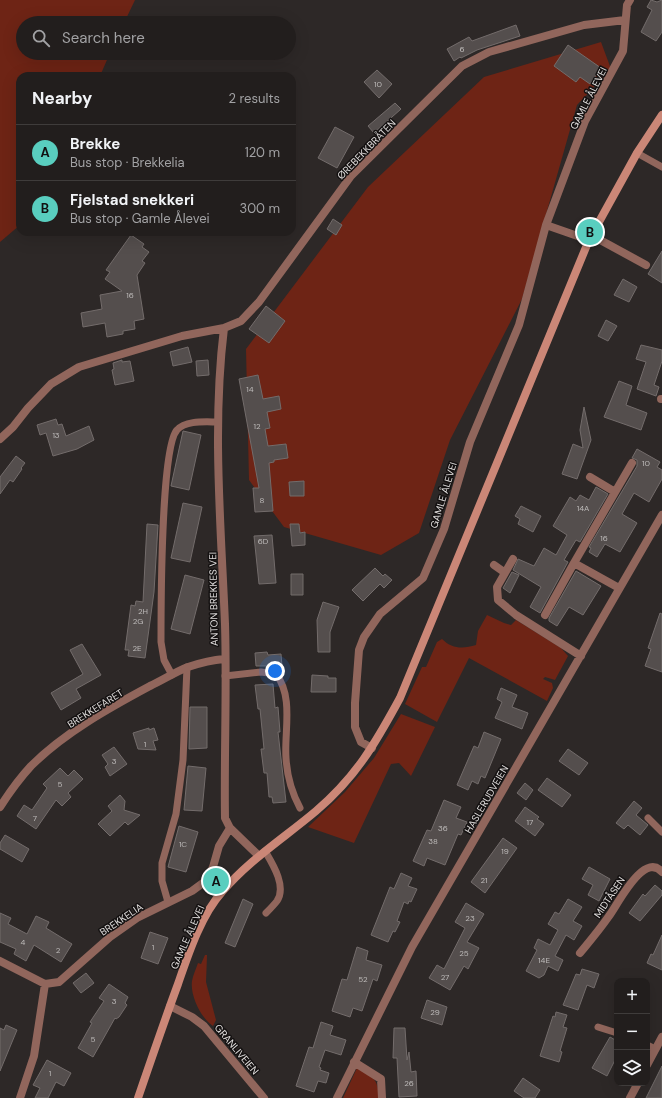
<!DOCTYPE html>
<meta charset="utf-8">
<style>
:root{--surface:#221e1d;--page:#2a2726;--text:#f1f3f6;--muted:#a2a2a4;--line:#3f3c3b;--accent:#59cebf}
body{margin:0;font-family:"DM Sans",sans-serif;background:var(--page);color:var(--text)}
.controls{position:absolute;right:12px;bottom:12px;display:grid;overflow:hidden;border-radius:8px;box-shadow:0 4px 16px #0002}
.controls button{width:36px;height:36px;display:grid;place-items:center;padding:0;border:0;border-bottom:1px solid var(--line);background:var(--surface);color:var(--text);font:20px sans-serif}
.you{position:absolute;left:275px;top:671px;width:14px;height:14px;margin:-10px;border:3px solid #fff;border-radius:50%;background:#1a73e8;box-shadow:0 0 0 6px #1a73e833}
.badge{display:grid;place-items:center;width:26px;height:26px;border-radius:50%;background:var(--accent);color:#111;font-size:13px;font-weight:700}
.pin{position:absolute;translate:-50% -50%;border:2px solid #fff;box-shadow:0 1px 4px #0006}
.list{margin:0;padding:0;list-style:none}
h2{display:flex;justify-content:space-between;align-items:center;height:52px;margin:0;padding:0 16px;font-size:17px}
h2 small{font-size:13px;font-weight:400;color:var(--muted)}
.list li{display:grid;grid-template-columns:26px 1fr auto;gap:12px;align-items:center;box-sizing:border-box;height:56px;padding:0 16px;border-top:1px solid var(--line)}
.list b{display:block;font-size:15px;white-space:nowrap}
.list p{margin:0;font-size:13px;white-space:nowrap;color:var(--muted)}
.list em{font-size:13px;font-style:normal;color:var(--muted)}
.icon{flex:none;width:22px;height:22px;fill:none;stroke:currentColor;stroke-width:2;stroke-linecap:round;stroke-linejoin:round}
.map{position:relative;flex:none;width:662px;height:1098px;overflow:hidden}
.search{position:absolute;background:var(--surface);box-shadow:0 4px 16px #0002;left:16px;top:16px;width:280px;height:44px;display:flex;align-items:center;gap:10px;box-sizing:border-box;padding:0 14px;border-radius:22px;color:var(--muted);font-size:15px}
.panel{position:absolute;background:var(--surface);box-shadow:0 4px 16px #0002;left:16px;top:72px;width:280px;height:164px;border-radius:12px}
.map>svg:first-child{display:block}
</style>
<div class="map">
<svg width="662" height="1098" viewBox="0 0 662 1098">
<rect width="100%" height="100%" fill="#2d2827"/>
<path fill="#6e2415" d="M0 0H135L124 23H23V53H110L100 76H20V225L0 242Z
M601 42 611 69 577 105 522 299 450 440 419 533 381 555 284 527 249 480 246 349 368 187 484 77Z
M487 615 504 623 511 625 516 620 561 648 568 656 555 680 545 677 543 679 552 683 553 688 547 701 469 658 437 722 405 704 422 667H426L437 642 442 639C452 649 463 649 476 645L478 631Z
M401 714 435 727 411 776 399 763 391 764 354 843 308 827 345 792 374 758Z
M205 955H207V956L206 982 216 1020 213 1026C201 1018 190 996 192 981 193 975 196 969 198 963L201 964Z
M357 1068C373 1077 378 1078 379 1098H343Z"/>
<path fill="#544e4d" stroke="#736c6b" d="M651 0 657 2 662 0V32L656 41 641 32 652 10 647 7Z
M516 25 520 36 477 50 461 58 460 57 454 61 447 49 469 37 472 41Z
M568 45 601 68 590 84 580 77 576 82 554 66Z
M377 70 392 84 379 98 364 82Z
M395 103 401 109 374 133 368 126Z
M335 127 354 137 337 168 318 158Z
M333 219 342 225 336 235 327 229Z
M131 235 144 244 142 247 149 252 142 261 145 263 137 275 144 319 134 321 135 329 123 331V334L107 337 105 323 83 327 81 313 102 309 100 295 122 291 105 279 110 272 106 270Z
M662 251V283L648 274Z
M623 279 637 287 629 302 614 295Z
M266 306 285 321 269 343 249 329Z
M606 320 617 326 608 341 598 336Z
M641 345 662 350V361L654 385 659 387 656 396 637 389 646 362 636 359Z
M188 347 192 362 173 366 170 352Z
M122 360V362L130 361 134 381 115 385 112 370 114 369 113 363Z
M208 360 209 375 197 376 196 361Z
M258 375 263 399 279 396 281 409 267 412 270 428 265 429 268 446 286 444 288 458 274 460V462L269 463 273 511 255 512 253 488H259L239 379Z
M619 381 632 386 626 405 647 413 641 430 604 417Z
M584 407 591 440 577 479 562 474 573 444 583 448 580 430Z
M56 419 58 425 62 424 66 436 89 426 94 440 77 449 53 456 46 433 40 435 37 425Z
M183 431 201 435 189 490 171 486Z
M637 449 660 462 657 467 662 470V479L649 502 634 493 622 514 637 523 620 552 605 544 597 557 589 552 591 548 589 547 637 466V460L632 458Z
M16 456 25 463 21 468 22 469 13 482 10 480 0 494V477Z
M304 481V496H290L289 482Z
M596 487 608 494 580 542 576 540 564 560 568 562 540 613 530 607 541 587 513 570 518 559 534 566 544 548 556 555 567 535 553 526 570 497 576 501 580 495 589 500Z
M183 503 202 507 190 562 171 558Z
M521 506 541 516 533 532 518 524 520 519 515 516Z
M147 524 158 525 154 592 145 658 128 656 129 650H125L131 605 135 606 136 601 143 602Z
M290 524H299L300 533 305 532V545L292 546Z
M272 535 276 583 259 584 254 536Z
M375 568 383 576 385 574 392 580 384 588 380 584 363 601 352 590Z
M576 571 601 586 583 615 569 607 557 626 549 621V618Z
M512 572 519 575 510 593 503 588Z
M291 574H303V595H291Z
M185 575 204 580 190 634 171 629Z
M323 602 339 607 330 632V652H318L317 620Z
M660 613 662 614V672L645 666 651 649 648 648Z
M82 644 101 675 76 689 81 698 61 710 51 693 83 674 70 650Z
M267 652 268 655 281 654 282 666H256L255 653Z
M312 675 328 676V678H336V692H311Z
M273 684 275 708 278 707 280 732H278L286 802 273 803 272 797H269L267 773H264L261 749H264L260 709H258L255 685Z
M501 688 517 695 512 707 528 713 522 729 495 718 502 702 497 699Z
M190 707H207V748L189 749Z
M149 728V730L154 728 158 740 153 741 156 750 138 749 133 733Z
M484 732 501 739 485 778 481 776 478 784 472 781 468 790 457 785 474 746 478 748Z
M114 747 127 764 110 776 105 767 108 764 102 755Z
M568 749 588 763 579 775 559 761Z
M188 766 206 768 202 811 184 810Z
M60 768 68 776 74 770 83 779 68 793 71 797 62 806 56 800 36 829 17 816 24 805 32 810 47 788 43 784Z
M547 778 571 795 562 807 538 790Z
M525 783 533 790 526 800 517 793Z
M120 795 125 801 124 810 140 815 128 825 125 822 110 836 98 824 112 811 108 806Z
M444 800 461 807 456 818 467 822 461 835 458 834 445 865 427 858 424 866 413 861 427 830 431 831Z
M634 801 642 808 636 815 648 825 640 835 628 825 624 829 616 823Z
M525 807 539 817 537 819 544 824 535 836 515 821Z
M179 826 198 832 186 872 168 867Z
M5 835 29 849 22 862 0 849V843Z
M503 838 517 848 485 893 471 882Z
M589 867 610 879 599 901 588 895 593 885 582 879Z
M401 873 412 878 408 886 417 889 411 902 409 901 408 904 404 902 397 921 400 922 395 932 393 931 388 942 371 935 390 887 394 889Z
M655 885 662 891V895L640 921 629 913 643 894 645 896Z
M243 899 253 904 235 947 225 943Z
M568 899 582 907 573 921 582 926 574 940 566 935 555 956 563 960 558 971 548 966 544 975 539 978 526 971 537 950 534 948 538 939 550 945 558 930 548 924 555 912 559 914Z
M466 903 484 914 467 942 479 948 468 969 464 966 450 990 429 978 437 965 444 969 465 928 455 922Z
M0 913 11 918 8 924 27 934 36 916 49 922 46 928 72 944 61 962 34 945 26 961 14 954 16 949 0 942Z
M150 932 168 938 158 964 141 958Z
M662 935V970L647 963 651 954 653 955Z
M357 947 368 951 366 960 382 965 377 981 373 979 362 1011 353 1008 350 1017 332 1011 342 979 347 980Z
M582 969 599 974 594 988 587 985 578 1010 563 1005 576 974 580 975Z
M86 973 94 983 81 993 73 983Z
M109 984 128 997 125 1003 127 1005 119 1017 116 1019 115 1018 93 1057 78 1048 92 1023 90 1022 104 1001 99 998Z
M427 1000 447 1007 442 1025 421 1018Z
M556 1012 567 1015 563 1027 567 1028 560 1051 562 1052 559 1062 540 1056 553 1016 555 1017Z
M321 1022 333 1026 330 1035 346 1040 341 1055 325 1050 319 1067 321 1068 320 1070 329 1073 326 1083 318 1081 314 1092 296 1086 309 1047 313 1048Z
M6 1025 17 1030 0 1071V1028L4 1030Z
M394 1028H405L407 1060 409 1052 411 1072 416 1071 417 1096 399 1097 397 1058H393Z
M610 1037 617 1041V1056L607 1076 592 1068Z
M47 1060 71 1073 64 1086 56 1082 48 1098H35L40 1088 33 1085Z
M662 1066V1098H646Z
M523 1078 540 1090 535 1098H524L514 1091Z"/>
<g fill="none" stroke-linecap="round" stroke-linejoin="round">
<path stroke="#91665c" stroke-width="7" d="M637 153 662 167
M172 675 164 660 161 642C161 610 161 447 177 430 186 420 205 422 218 422
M225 676 261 672 276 674C294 697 284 732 286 758 287 776 292 793 300 808
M648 818 662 832
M265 851C272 863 287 886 277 901 274 905 270 909 266 913
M168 902 162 881V863L176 814 183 760 187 667
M598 1027 617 1033
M647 1045 655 1049"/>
<path stroke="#91665c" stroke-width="8" d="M546 225 585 121 623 51 627 5 630 0
M591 235 646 265
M224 328C212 426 221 526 225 624 227 689 224 753 225 818L230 828 259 856
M661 399H662
M0 439 13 427 28 408 51 384 79 367 182 336 224 328 241 321 259 302 351 176 462 66 489 52 584 25 625 20
M590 477 615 492
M513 559 497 587 498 600 516 615 581 656
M494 565 504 572
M619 588 574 563 632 463
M545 615 574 563
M372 748 361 742 355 727V703L359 650 364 637 380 614 423 578 444 529 470 442 519 325 546 225 589 240
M0 807C9 793 19 779 31 766 64 733 109 708 150 686 163 680 175 672 188 667 200 663 211 660 224 659
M580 953C590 941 600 929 609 916 618 904 644 851 662 872
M0 961 45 984 59 982 110 937 137 918 192 891 207 880 213 867 219 846 230 828
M170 1006 192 1017 204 1026 264 1098
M354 1062 381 1079 382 1098
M647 1065 662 1037
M20 1098 34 1056 45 984
M337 1098 412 947 662 515
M630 1098 638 1083"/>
<path stroke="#cb8777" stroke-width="8" d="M138 1098C151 1060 164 1022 178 984 188 955 201 915 222 892 249 860 284 838 316 811 356 777 375 744 400 698L589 240 637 153 662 115"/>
</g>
<g text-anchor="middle" stroke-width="3" stroke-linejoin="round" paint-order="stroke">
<g font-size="8" fill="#bebbba">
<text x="462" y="52">6</text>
<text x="378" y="87">10</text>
<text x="130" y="298">16</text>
<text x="250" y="392">14</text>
<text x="257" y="429">12</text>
<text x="56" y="438">13</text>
<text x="646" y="466">10</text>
<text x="262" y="503">8</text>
<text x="583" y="511">14A</text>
<text x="604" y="541">16</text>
<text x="263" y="544">6D</text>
<text x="143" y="614">2H</text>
<text x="138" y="624">2G</text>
<text x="137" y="651">2E</text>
<text x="145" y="747">1</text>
<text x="114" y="764">3</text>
<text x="60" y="787">5</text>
<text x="35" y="821">7</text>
<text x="530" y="825">17</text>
<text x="443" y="831">36</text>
<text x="433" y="844">38</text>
<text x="183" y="847">1C</text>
<text x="505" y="854">19</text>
<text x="484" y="883">21</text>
<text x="470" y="921">23</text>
<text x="23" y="945">4</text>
<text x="153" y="950">1</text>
<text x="58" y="953">2</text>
<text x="464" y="956">25</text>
<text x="544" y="963">14E</text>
<text x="445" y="980">27</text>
<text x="363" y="982">52</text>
<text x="114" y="1004">3</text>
<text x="435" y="1015">29</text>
<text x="93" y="1042">5</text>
<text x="50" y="1076">1</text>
<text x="409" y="1086">26</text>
</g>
<g font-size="10" fill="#e2dfde" stroke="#141111">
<text transform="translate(588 98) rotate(-63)" y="4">GAMLE ÅLEVEI</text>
<text transform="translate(366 149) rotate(-46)" y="4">ØREBEKKBRÅTEN</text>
<text transform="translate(443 495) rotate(-73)" y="4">GAMLE ÅLEVEI</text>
<text transform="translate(213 599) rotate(-91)" y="4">ANTON BREKKES VEI</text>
<text transform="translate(95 708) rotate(-32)" y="4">BREKKEFARET</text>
<text transform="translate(486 799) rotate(-60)" y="4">HASLERUDVEIEN</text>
<text transform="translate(609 897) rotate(-56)" y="4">MIDTÅSEN</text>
<text transform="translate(121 919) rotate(-34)" y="4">BREKKELIA</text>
<text transform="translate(187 937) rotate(-66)" y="4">GAMLE ÅLEVEI</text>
<text transform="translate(237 1049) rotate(50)" y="4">GRANLIVEIEN</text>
</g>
</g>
</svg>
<div class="controls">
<button>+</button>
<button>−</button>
<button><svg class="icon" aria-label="layers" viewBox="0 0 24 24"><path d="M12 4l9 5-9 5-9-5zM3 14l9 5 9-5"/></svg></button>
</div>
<div class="you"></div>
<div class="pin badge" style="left:216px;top:881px">A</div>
<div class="pin badge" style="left:590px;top:232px">B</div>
<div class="search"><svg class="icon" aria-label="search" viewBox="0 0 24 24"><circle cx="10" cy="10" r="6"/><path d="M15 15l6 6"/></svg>Search here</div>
<section class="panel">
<h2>Nearby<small>2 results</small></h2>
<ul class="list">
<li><span class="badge">A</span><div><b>Brekke</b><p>Bus stop · Brekkelia</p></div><em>120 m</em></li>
<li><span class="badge">B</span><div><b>Fjelstad snekkeri</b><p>Bus stop · Gamle Ålevei</p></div><em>300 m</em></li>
</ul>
</section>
</div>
